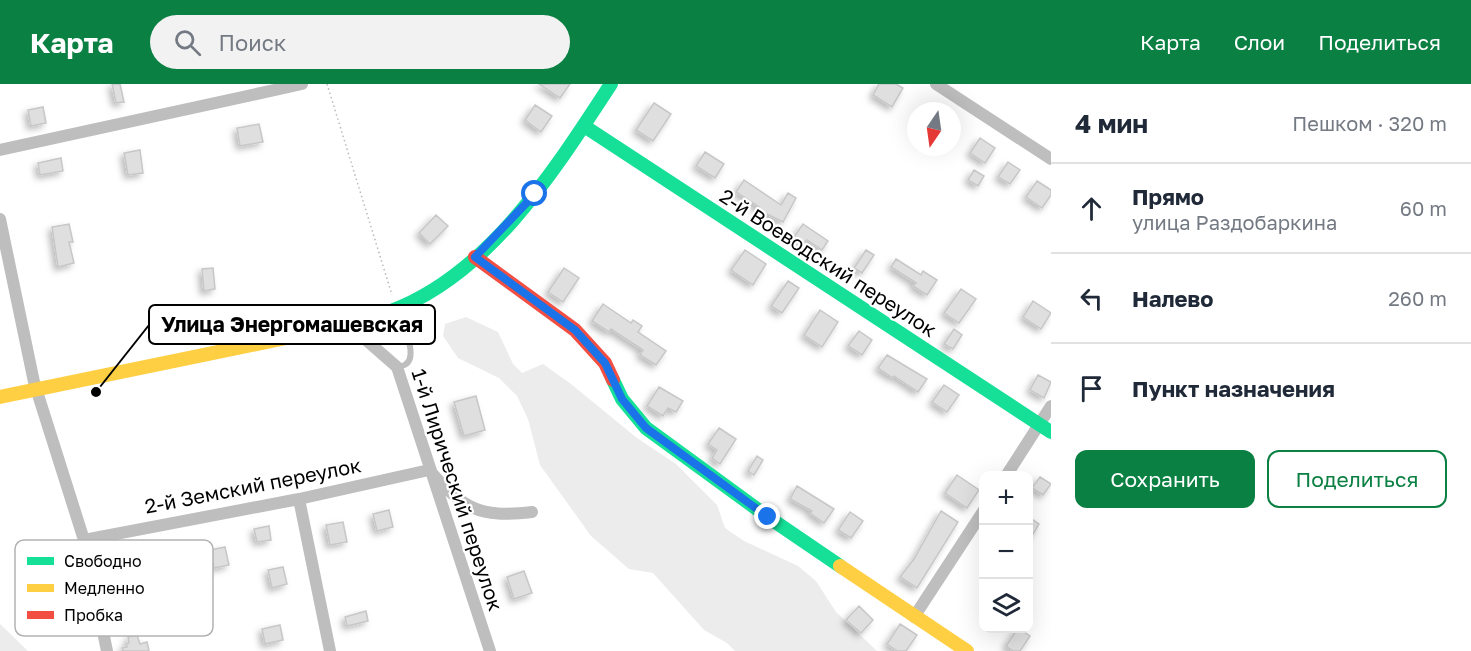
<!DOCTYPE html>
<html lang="ru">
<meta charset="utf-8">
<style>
:root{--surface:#fff;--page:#f2f2f3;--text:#1f2937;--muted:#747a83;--line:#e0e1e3;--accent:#0b8043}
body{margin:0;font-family:"Golos Text",sans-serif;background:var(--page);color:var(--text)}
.controls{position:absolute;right:18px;bottom:18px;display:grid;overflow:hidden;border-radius:12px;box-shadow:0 6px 24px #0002}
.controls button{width:54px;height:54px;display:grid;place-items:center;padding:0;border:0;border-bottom:2px solid var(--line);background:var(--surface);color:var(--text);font:30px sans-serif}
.compass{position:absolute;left:907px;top:18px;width:54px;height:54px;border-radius:50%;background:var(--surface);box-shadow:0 6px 24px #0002;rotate:193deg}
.stop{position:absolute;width:18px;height:18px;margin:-14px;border:4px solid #1a73e8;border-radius:50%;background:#fff}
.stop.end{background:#1a73e8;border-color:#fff;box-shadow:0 2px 6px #0008}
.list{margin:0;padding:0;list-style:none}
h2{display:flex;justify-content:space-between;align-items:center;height:78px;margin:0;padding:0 24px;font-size:26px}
h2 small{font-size:20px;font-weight:400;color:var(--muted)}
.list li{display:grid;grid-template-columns:39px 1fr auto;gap:18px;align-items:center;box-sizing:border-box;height:90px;padding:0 24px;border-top:2px solid var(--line)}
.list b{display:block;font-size:22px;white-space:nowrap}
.list p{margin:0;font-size:20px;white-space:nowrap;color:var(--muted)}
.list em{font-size:20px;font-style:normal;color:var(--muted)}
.actions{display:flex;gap:12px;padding:18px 24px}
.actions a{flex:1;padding:14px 0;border:2px solid var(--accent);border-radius:12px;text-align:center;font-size:21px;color:var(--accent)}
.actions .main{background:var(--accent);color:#fff}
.icon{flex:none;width:33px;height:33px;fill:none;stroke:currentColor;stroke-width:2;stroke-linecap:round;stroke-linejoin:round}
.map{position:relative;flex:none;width:1051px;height:567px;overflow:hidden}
header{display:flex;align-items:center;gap:36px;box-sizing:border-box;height:84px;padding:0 30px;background:var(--accent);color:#fff}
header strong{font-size:28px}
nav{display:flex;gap:33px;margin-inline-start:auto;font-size:21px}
.search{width:420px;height:54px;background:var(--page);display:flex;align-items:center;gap:15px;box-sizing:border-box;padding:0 21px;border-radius:33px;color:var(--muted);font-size:22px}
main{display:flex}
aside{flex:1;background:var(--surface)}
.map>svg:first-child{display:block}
</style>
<header>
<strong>Карта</strong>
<div class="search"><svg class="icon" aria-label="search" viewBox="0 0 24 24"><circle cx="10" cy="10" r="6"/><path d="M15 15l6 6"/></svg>Поиск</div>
<nav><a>Карта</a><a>Слои</a><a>Поделиться</a></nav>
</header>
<main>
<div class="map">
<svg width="1051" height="567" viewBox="0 0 1051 567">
<defs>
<filter id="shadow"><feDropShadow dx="-3.5" dy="3.5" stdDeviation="3" flood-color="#0004"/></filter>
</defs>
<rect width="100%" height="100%" fill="#fff"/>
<path fill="#ececec" d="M466 233 498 248 513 280 522 289 543 280 571 300 637 354 676 380 717 421 725 444 744 457 798 482 816 497 836 528 877 567H735L727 559 704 546 653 489 629 485 591 452 540 381 528 335 517 312 499 294 458 274 443 252 445 240Z
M384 238H392C397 248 400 252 392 261L380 259 369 248V243Z
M0 540 28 567H0Z"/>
<path fill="#dfdfdf" stroke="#c7c7c7" stroke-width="1.5" filter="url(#shadow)" d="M112 0H120L124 18 116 19Z
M539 0H570L560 14Z
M879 0H896L903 4 892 23 873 11Z
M654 19 671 30 653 57 636 46Z
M535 21 552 32 541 48 525 36Z
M43 23 46 39 31 42 28 26Z
M259 40 263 58 240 62 237 44Z
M980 54 995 64 985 79 970 69Z
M140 66 143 89 128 91 124 69Z
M705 68 724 80 715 94 696 82Z
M61 74 63 87 40 91 38 79Z
M1008 78 1020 86 1010 100 998 93Z
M974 86 984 92 978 102 968 96Z
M744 96 781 121 788 109 796 114 783 138 767 130 765 133 757 127 759 123 736 108Z
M1037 97 1051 106V111L1042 124 1026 113Z
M436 131 448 142 430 160 419 149Z
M69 140 73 158H69L74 179 58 183 52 143Z
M803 140 828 157 822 166 807 156 804 159 794 153Z
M745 166 766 180 753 201 731 186Z
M866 166 874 171 862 189 854 184Z
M896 175 921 191 923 187 937 196 927 211 913 202 916 199 891 183Z
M213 184 215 205 204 207 202 185Z
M564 184 579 194 563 218 548 208Z
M788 197 799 204 782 229 771 222Z
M961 205 976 215 959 239 944 229Z
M1033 217 1051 229 1041 245 1023 233Z
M603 220 631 239 633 236 642 242 638 248 666 267 656 281 640 271 643 266 611 245 609 248 592 237Z
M820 226 838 238 822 263 804 251Z
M954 245 962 251 953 265 944 260Z
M859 247 872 256 862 271 848 262Z
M887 271 927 295 918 308 894 292 893 294 878 284Z
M1038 291 1051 298 1044 314 1030 306Z
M944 301 959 311 947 328 932 318Z
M659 303 683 317 676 328 668 324 663 332 647 322Z
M476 312 485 346 464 352 454 318Z
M719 344 736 355 720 380 712 374 717 366 708 360Z
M757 372 763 376 754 391 748 387Z
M957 391 979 406 967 424 945 409Z
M1040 393 1051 400 1043 411 1032 404Z
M797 402 834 425 824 439 810 429 812 427 790 415Z
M389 426 393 443 377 447 373 430Z
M941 427 958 438 917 504 900 493 914 475Z
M850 428 863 437 851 454 838 446Z
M1029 433 1039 440 1029 457Z
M343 438 347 458 330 461 326 441Z
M269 442 271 456 257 458 254 445Z
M225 463 229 481 214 484 210 466Z
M283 483 287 500 272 504 268 486Z
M524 487 532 509 514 515 507 493Z
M859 522 873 536 861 549 846 536Z
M366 527 368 537 347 542 345 533Z
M900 540 917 551 906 567H897L887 560Z
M280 541 283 556 265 560 262 545Z
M1018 544 1030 552 1020 567H1013L1006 562Z
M137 551 140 560 147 558 149 567H123L122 564 127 563 126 560 129 559 128 553Z"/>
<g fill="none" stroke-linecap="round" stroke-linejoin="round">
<path stroke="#b9b9b9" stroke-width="1.5" stroke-dasharray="1.5 3" stroke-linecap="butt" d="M327 0 392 211"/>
<path stroke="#bebebe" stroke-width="6" d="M397 226C401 237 419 271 406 280 404 282 400 282 397 283"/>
<path stroke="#bebebe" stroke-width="12" d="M936 0 1051 75
M0 66 302 0
M0 135 34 298 84 456 107 567
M349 241 397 283 490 567
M1006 392 1051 322
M299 415 330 567
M84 456 299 415 429 386C464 425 478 434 532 428
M914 533 984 426"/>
<path stroke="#16e098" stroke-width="14" d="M584 42 1051 348
M391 227C490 190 556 84 611 0
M613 296 622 315 646 344 768 433 840 482"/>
<path stroke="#ffcf43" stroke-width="14" d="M0 313 349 241 391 227
M840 482 967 567"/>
<path stroke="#f24e42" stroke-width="14" d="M475 173 575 246 605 279 613 296"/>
</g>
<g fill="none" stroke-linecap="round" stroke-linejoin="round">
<path stroke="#1a73e8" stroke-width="8" d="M535 110 475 173 575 246 605 279 622 315 646 344 768 433"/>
</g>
<g text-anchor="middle" stroke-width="4.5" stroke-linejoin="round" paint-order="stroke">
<g font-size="20" fill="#000" stroke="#fff">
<text transform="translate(828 179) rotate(33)" y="7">2-й Воеводский переулок</text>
<text transform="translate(253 402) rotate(-11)" y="7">2-й Земский переулок</text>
<text transform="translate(457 406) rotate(72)" y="7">1-й Лирический переулок</text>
</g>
</g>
<rect x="15" y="456" width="198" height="96" rx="9" fill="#fff" stroke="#b2b2b2" stroke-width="1.5"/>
<rect x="27" y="473" width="27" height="8" fill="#16e098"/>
<rect x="27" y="500" width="27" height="8" fill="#ffcf43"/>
<rect x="27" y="527" width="27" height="8" fill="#f24e42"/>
<g font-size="16" fill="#000">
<text x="64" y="483">Свободно</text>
<text x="64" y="510">Медленно</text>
<text x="64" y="537">Пробка</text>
</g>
<path fill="none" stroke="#000" stroke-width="2" d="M96 308L149 241"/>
<circle fill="#000" stroke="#fff" stroke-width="2" cx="96" cy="308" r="6"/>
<rect fill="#fff" stroke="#000" stroke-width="2" x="149" y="221" width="286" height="39" rx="6"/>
<g font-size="21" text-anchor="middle" font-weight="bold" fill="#000">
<text x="292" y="248">Улица Энергомашевская</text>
</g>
</svg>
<div class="controls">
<button>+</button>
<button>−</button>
<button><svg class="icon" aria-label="layers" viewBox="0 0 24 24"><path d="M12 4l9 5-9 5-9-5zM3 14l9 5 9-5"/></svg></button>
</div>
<svg class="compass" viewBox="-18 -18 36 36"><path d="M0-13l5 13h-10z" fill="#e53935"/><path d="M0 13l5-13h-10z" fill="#747a83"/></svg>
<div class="stop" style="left:535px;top:110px"></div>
<div class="stop end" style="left:768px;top:433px"></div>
</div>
<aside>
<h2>4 мин<small>Пешком · 320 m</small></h2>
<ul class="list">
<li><svg class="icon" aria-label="ahead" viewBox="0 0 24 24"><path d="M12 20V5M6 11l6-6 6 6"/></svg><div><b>Прямо</b><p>улица Раздобаркина</p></div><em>60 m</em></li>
<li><svg class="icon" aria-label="left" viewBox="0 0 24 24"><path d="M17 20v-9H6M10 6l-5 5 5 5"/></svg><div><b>Налево</b></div><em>260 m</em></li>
<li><svg class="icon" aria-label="arrive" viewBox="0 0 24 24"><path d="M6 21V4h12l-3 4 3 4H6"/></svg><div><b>Пункт назначения</b></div></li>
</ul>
<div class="actions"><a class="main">Сохранить</a><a>Поделиться</a></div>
</aside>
</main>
